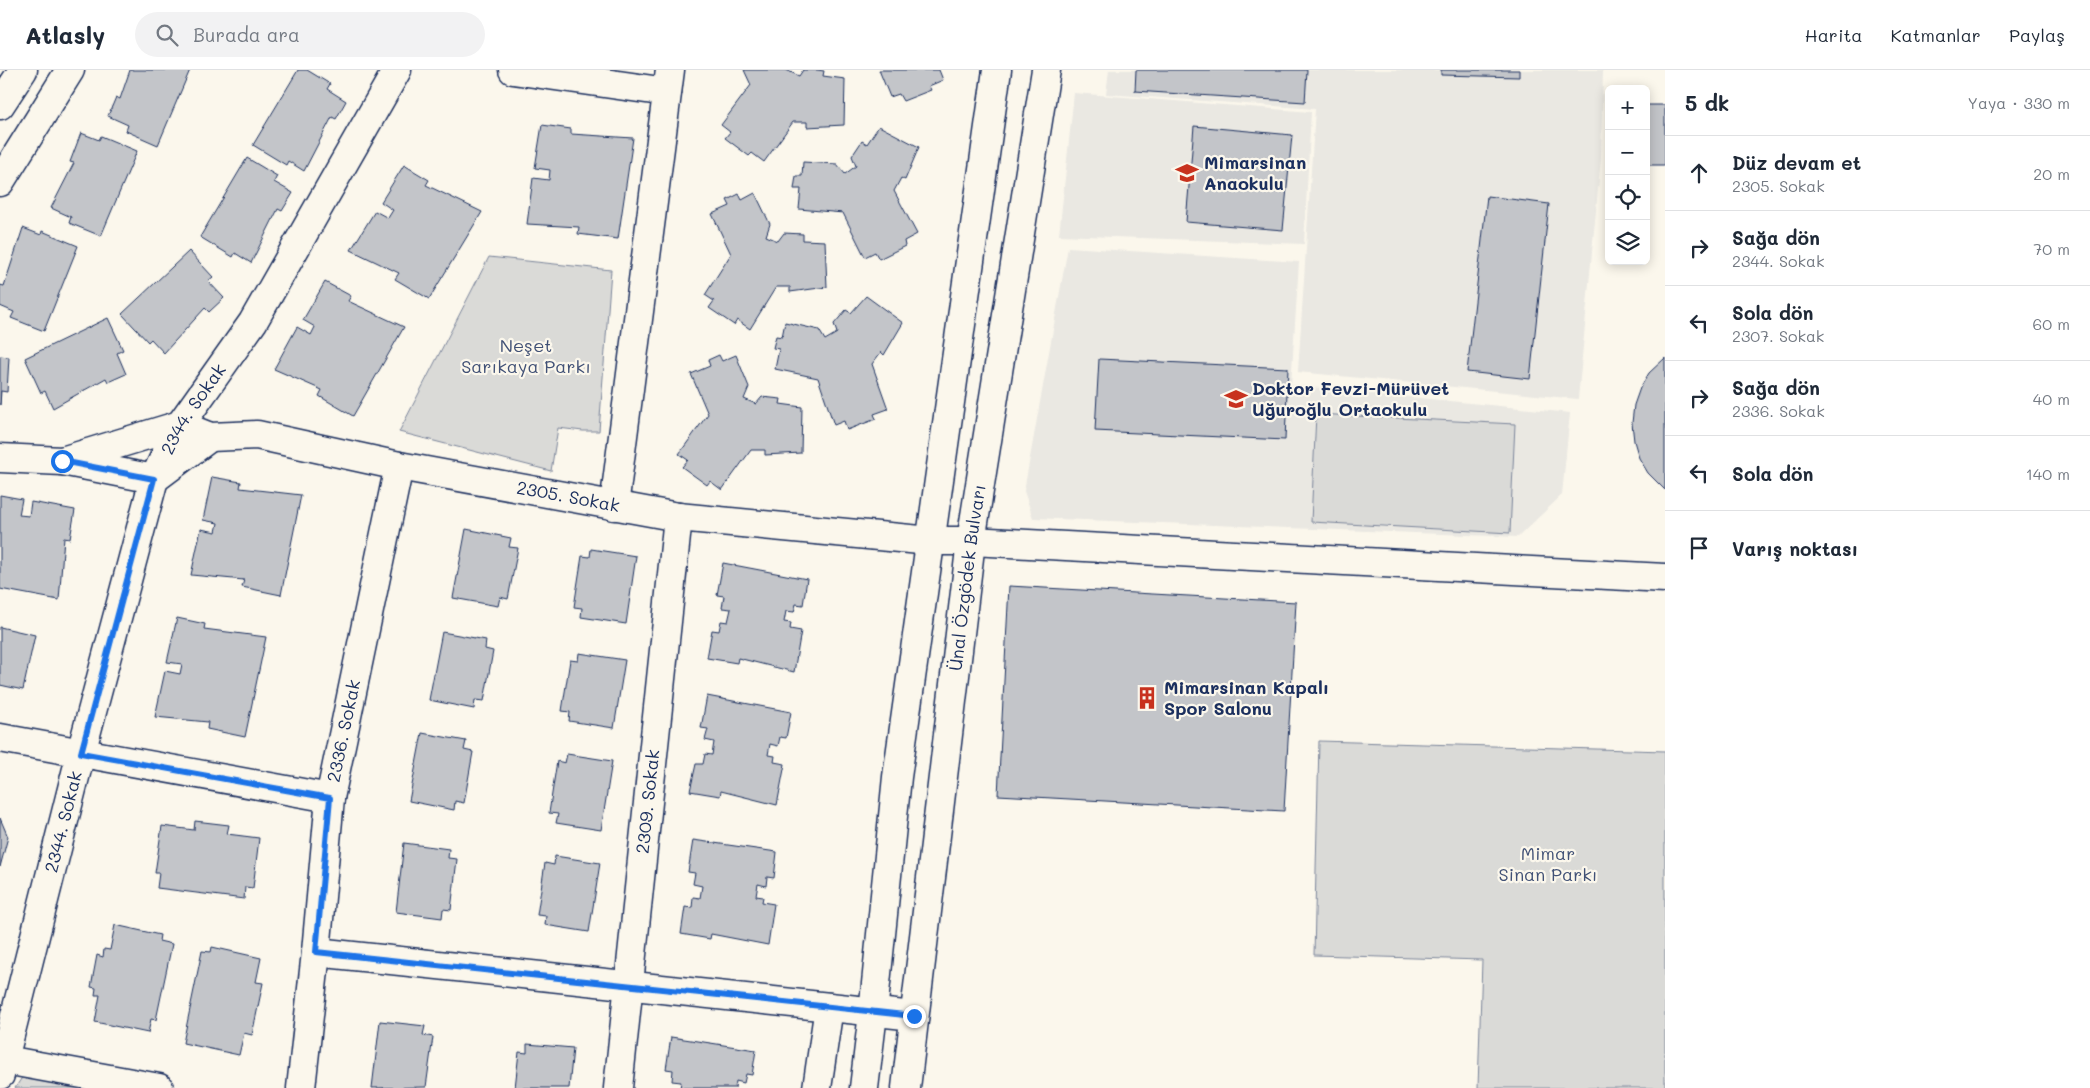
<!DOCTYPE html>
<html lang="tr">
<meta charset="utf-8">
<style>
:root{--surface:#fff;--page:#f2f2f3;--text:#1f2937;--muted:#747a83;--line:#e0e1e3}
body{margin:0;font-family:Mali,sans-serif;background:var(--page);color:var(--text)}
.controls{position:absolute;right:15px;top:15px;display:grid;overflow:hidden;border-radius:8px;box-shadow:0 2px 12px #0003}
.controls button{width:45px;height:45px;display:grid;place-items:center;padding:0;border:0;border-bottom:1px solid var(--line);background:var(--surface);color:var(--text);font:25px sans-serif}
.stop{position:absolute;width:15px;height:15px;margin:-11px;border:4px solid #1a73e8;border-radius:50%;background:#fff}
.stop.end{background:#1a73e8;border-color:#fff;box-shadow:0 1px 5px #0008}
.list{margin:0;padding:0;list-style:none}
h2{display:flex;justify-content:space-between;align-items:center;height:65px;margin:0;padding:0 20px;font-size:21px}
h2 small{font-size:16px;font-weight:400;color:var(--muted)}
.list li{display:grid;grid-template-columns:32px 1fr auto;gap:15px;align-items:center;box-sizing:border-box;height:75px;padding:0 20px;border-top:1px solid var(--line)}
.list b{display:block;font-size:19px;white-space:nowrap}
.list p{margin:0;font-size:16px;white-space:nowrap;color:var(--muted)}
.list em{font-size:16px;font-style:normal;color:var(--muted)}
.icon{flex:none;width:28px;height:28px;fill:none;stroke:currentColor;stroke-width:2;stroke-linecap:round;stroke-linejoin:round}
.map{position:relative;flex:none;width:1665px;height:1018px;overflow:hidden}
header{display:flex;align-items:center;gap:30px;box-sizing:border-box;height:70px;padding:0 25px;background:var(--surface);border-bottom:1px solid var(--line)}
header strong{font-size:24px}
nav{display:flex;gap:28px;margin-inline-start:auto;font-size:18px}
.search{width:350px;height:45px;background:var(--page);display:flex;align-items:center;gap:12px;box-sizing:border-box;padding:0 18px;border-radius:28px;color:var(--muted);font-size:19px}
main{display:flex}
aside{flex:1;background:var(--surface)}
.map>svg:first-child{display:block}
</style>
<header>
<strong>Atlasly</strong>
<div class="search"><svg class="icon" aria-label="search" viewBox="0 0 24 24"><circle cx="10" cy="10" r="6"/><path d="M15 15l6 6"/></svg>Burada ara</div>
<nav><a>Harita</a><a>Katmanlar</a><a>Paylaş</a></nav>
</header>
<main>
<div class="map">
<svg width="1665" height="1018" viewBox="0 0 1665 1018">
<rect width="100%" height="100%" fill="#fbf7ec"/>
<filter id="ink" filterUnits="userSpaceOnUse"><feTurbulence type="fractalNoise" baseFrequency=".02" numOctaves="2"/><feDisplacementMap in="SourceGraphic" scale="10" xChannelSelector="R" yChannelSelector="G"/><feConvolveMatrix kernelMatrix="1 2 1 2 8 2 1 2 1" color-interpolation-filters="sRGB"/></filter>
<g filter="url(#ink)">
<path fill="#eae8e2" d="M1109 0H1603L1601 88 1578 329 1298 302 1315 39 1106 24Z
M1074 23 1311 42 1304 174 1059 165Z
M1068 177 1299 192 1291 315 1570 343 1562 425 1518 467 1033 448 1024 421Z"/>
<path fill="#dadad7" stroke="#7a849a" d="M489 187 611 200 599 361H583L558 358 551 401 399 362Z
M1316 344 1515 354 1510 463 1311 452Z
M1319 671 1665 681V1018H1478L1482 890 1314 885Z
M25 1003 101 1018H15Z"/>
<path fill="#c3c5c9" stroke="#1b2f5e" d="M130 0H190L158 75 126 61 128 55 108 46 116 27 120 29Z
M298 0H307L330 14 327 19 346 31 336 49 332 47 304 101 288 91 286 95 253 75Z
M744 0H786L799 6 803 0H817L824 1 823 6 845 9 844 55 807 57V52H793L764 92 752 83 749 86 725 68 730 62 721 55 751 15Z
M879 0H939L943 10 929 16 931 20 903 31 899 24 890 27Z
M1136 0H1307L1305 32 1135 21Z
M1441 0H1519V7L1441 5Z
M1646 35H1665V95H1646Z
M542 55 571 59V64L633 68 618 169 578 164 579 157 527 154 533 108 549 110 550 100 535 98Z
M879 56 919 77 905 110 901 108 894 121 917 164 904 171 905 176 879 189 875 182 865 187 843 143 799 139 801 119H794L796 106H802L803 92 837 94 845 104 856 96 852 86 862 71 867 74Z
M1194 56 1292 65 1283 160 1186 152Z
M81 63 99 70 101 66 137 81 101 166 69 153 71 147 51 138 74 93 70 92Z
M247 88 277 106 274 112 293 123 282 141 278 139 251 193 235 183 233 187 200 167Z
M404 95 429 110 426 115 482 142 429 229 395 209 399 203 351 180 375 141 388 148 393 140 381 132Z
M755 123 770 154 766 166 778 171 784 163 803 164V170L825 171 827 217 790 222V217H776L750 259 737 250 734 255 709 238 714 231 705 225 731 184 712 144 730 136 727 130 739 124 742 130Z
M1487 126 1549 134 1530 309 1467 302Z
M23 158 41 165 42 161 78 176 44 261 11 248 14 242 0 236V215L4 216Z
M189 181 213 207 208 211 224 228 209 242 205 238 164 283 151 269 148 272 122 244Z
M325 212 351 226 348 231 404 257 353 346 319 326 322 320 274 299 297 257 311 265 315 257 303 250Z
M866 226 903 253 884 285 881 282 872 294 888 339 874 344 876 349 847 360 844 351 834 355 818 308 775 299 779 279 773 278 776 266 782 267 785 252 819 260 825 270 837 263 834 254 846 240 851 243Z
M108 248 123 280 117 283 126 304 108 312 106 308 53 338 45 321 41 323 25 288Z
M719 285 722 291 736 285 749 317 744 329 756 334 762 327 781 329 780 334 802 337 801 383 765 385V380H751L722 420 710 411 707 415 682 397 688 390 679 384 708 344 691 304 710 296 708 290Z
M0 286 9 287 7 322 1 321 0 335Z
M1665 288V420L1648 403 1639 388 1634 371 1632 353 1634 335 1640 318 1649 303Z
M1099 289 1288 298 1285 370 1095 361Z
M212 407 241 412 240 418 301 425 281 525 242 517 244 510 191 505 201 459 216 462 218 453 203 450Z
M0 425 22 429 19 445 29 446 31 432 75 440 70 469 64 468 59 530 0 519Z
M466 459 511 468 509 477 518 478 508 529 500 527 498 536 453 528Z
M591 479 636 486 626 554 581 547 582 538 574 537 582 486 590 487Z
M723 493 807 509 803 535 796 534 794 542 786 541 784 552 791 553 790 559 801 561 794 602 738 588 737 593 707 588 712 560 719 561 721 551 728 552 731 539 722 538 724 526 717 525Z
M1009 516 1296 532 1284 741 998 725Z
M177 548 205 554 204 559 266 567 245 667 207 659 208 652 155 647 165 601 180 604 182 594 167 592Z
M0 557 35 565 23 620 0 615Z
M442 562 486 570 485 579 493 581 484 631 475 630 474 639 429 630Z
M579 583 625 590 614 658 569 651 570 642 562 641 570 590 578 591Z
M707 626 791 642 786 668 780 667 778 676 770 674 768 685 775 686 774 692 785 694 777 735 721 721 720 726 690 721 696 694H703L705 684 712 685 714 672 705 670 708 659 701 658Z
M422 663 466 671 464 680 473 682 464 733 455 731 454 740 409 731Z
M567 684 612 691 601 760 556 753 558 744 549 743 557 691 565 693Z
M0 748 8 767 0 797Z
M195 751 229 755 227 764 259 768 253 818 245 817 244 829 157 818 159 803H155L162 756 194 760Z
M693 770 777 782 774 808 767 807 766 816 758 814 756 826 763 827 762 832 774 834 768 875 711 864 710 869 681 864 685 837 692 838 693 827 700 828 702 816 693 814 695 803 688 802Z
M404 773 449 779 448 788 457 789 451 840 443 839 442 848 396 842Z
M555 786 600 793 589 862 545 855 546 846 537 845 545 793 554 795Z
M115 855 160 865 159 871 172 874 156 950 151 949 148 963 95 952 100 925H95L96 918 91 917 97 885 103 887 104 879 110 880Z
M212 877 261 888 256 912 263 913 252 965 244 963 239 985 183 973 202 881 211 882Z
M380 951 425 956 423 965 433 967 426 1017 372 1018Z
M671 967 756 980 752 1005 746 1004 744 1013 736 1011 735 1018H680L681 1012 672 1011 673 1000 666 999Z
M527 974 573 978 569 1018H515L519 982 527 983Z"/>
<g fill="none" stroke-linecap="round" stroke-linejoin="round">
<defs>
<g id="minor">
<path d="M513 0 667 22"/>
<path d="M0 388 62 391 154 409 210 367"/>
<path id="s1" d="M62 391 180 355 210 367 257 365 399 396 678 447 931 471H971L1665 508"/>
<path d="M614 436 670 0"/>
<path d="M0 668 330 728"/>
<path d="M316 882 914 946"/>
<path d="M0 989 159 1018"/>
<path id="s2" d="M0 1005 81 683 154 409 180 355 253 252 397 0"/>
<path id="s3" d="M301 1018 316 882 330 728 399 396"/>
<path id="s4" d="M618 1018 678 447"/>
<path d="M817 1018 829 937"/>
</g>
<g id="major">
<path d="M0 35 23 0"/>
<path d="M0 112 70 0"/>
<path d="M864 1018 873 943 897 707 997 0"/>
<path id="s5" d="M906 1018 971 471 1046 0"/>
</g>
</defs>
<use href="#minor" stroke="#1b2f5e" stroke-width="31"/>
<use href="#major" stroke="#1b2f5e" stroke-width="31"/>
<use href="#minor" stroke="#fbf7ec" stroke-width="28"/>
<use href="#major" stroke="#fbf7ec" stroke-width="28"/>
</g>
</g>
<g fill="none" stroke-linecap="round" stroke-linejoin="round" filter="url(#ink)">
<path stroke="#1a73e8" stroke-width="6" d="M62 391 154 409 81 683 330 728 316 882 914 946"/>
</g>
<defs>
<symbol id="school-bare" viewBox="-9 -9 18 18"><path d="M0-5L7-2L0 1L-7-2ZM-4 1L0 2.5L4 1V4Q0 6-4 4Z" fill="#c8321e" stroke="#fbf7ec" stroke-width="2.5" paint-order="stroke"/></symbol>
<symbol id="building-bare" viewBox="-9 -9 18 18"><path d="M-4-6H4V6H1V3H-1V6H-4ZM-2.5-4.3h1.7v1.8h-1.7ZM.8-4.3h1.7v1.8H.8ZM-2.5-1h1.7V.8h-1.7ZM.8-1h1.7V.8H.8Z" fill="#c8321e" stroke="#fbf7ec" stroke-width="2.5" paint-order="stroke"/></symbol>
</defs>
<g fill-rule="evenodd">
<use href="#school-bare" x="1171" y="87" width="32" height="32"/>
<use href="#school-bare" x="1220" y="313" width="32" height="32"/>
<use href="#building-bare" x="1131" y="612" width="32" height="32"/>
</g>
<g text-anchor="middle" stroke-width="4.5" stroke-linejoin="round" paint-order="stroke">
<g font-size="18" font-weight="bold" fill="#1b2f5e" stroke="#fbf7ec" text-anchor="start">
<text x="1204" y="99">Mimarsinan<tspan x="1204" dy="21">Anaokulu</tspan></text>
<text x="1252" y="325">Doktor Fevzi-Mürüvet<tspan x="1252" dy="21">Uğuroğlu Ortaokulu</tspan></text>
<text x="1164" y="624">Mimarsinan Kapalı<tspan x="1164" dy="21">Spor Salonu</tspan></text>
</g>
<g font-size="18" fill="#415176" stroke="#fbf7ec">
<text x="526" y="282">Neşet<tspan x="526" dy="21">Sarıkaya Parkı</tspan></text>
<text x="1548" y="790">Mimar<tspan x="1548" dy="21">Sinan Parkı</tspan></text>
</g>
<g font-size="18" fill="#1b2f5e" stroke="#fbf7ec">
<text dy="6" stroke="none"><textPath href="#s2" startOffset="696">2344. Sokak</textPath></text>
<text dy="6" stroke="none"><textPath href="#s1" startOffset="520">2305. Sokak</textPath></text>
<text dy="6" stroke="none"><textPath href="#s5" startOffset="514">Ünal Özgödek Bulvarı</textPath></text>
<text dy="6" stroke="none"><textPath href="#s3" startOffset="360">2336. Sokak</textPath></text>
<text dy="6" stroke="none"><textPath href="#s4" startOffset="288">2309. Sokak</textPath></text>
<text dy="6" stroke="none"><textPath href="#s2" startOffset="261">2344. Sokak</textPath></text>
</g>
</g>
</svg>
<div class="controls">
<button>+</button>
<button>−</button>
<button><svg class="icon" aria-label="locate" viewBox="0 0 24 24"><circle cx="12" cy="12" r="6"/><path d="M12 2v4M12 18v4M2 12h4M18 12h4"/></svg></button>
<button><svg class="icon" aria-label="layers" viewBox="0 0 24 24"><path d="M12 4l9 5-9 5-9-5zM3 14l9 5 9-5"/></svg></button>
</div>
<div class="stop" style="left:62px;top:391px"></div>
<div class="stop end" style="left:914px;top:946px"></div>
</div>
<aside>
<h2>5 dk<small>Yaya · 330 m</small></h2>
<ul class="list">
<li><svg class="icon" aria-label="ahead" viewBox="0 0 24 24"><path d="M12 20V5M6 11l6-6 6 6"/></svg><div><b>Düz devam et</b><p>2305. Sokak</p></div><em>20 m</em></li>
<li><svg class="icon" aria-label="right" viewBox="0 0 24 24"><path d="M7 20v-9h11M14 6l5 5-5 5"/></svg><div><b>Sağa dön</b><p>2344. Sokak</p></div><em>70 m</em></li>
<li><svg class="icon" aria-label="left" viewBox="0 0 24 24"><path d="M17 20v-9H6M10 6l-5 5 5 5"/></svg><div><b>Sola dön</b><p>2307. Sokak</p></div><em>60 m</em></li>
<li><svg class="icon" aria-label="right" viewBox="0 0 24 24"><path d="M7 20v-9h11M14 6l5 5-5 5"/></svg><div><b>Sağa dön</b><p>2336. Sokak</p></div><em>40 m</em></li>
<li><svg class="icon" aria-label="left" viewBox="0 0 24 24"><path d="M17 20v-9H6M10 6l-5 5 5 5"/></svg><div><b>Sola dön</b></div><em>140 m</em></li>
<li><svg class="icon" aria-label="arrive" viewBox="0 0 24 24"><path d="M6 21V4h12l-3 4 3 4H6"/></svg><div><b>Varış noktası</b></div></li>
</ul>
</aside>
</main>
